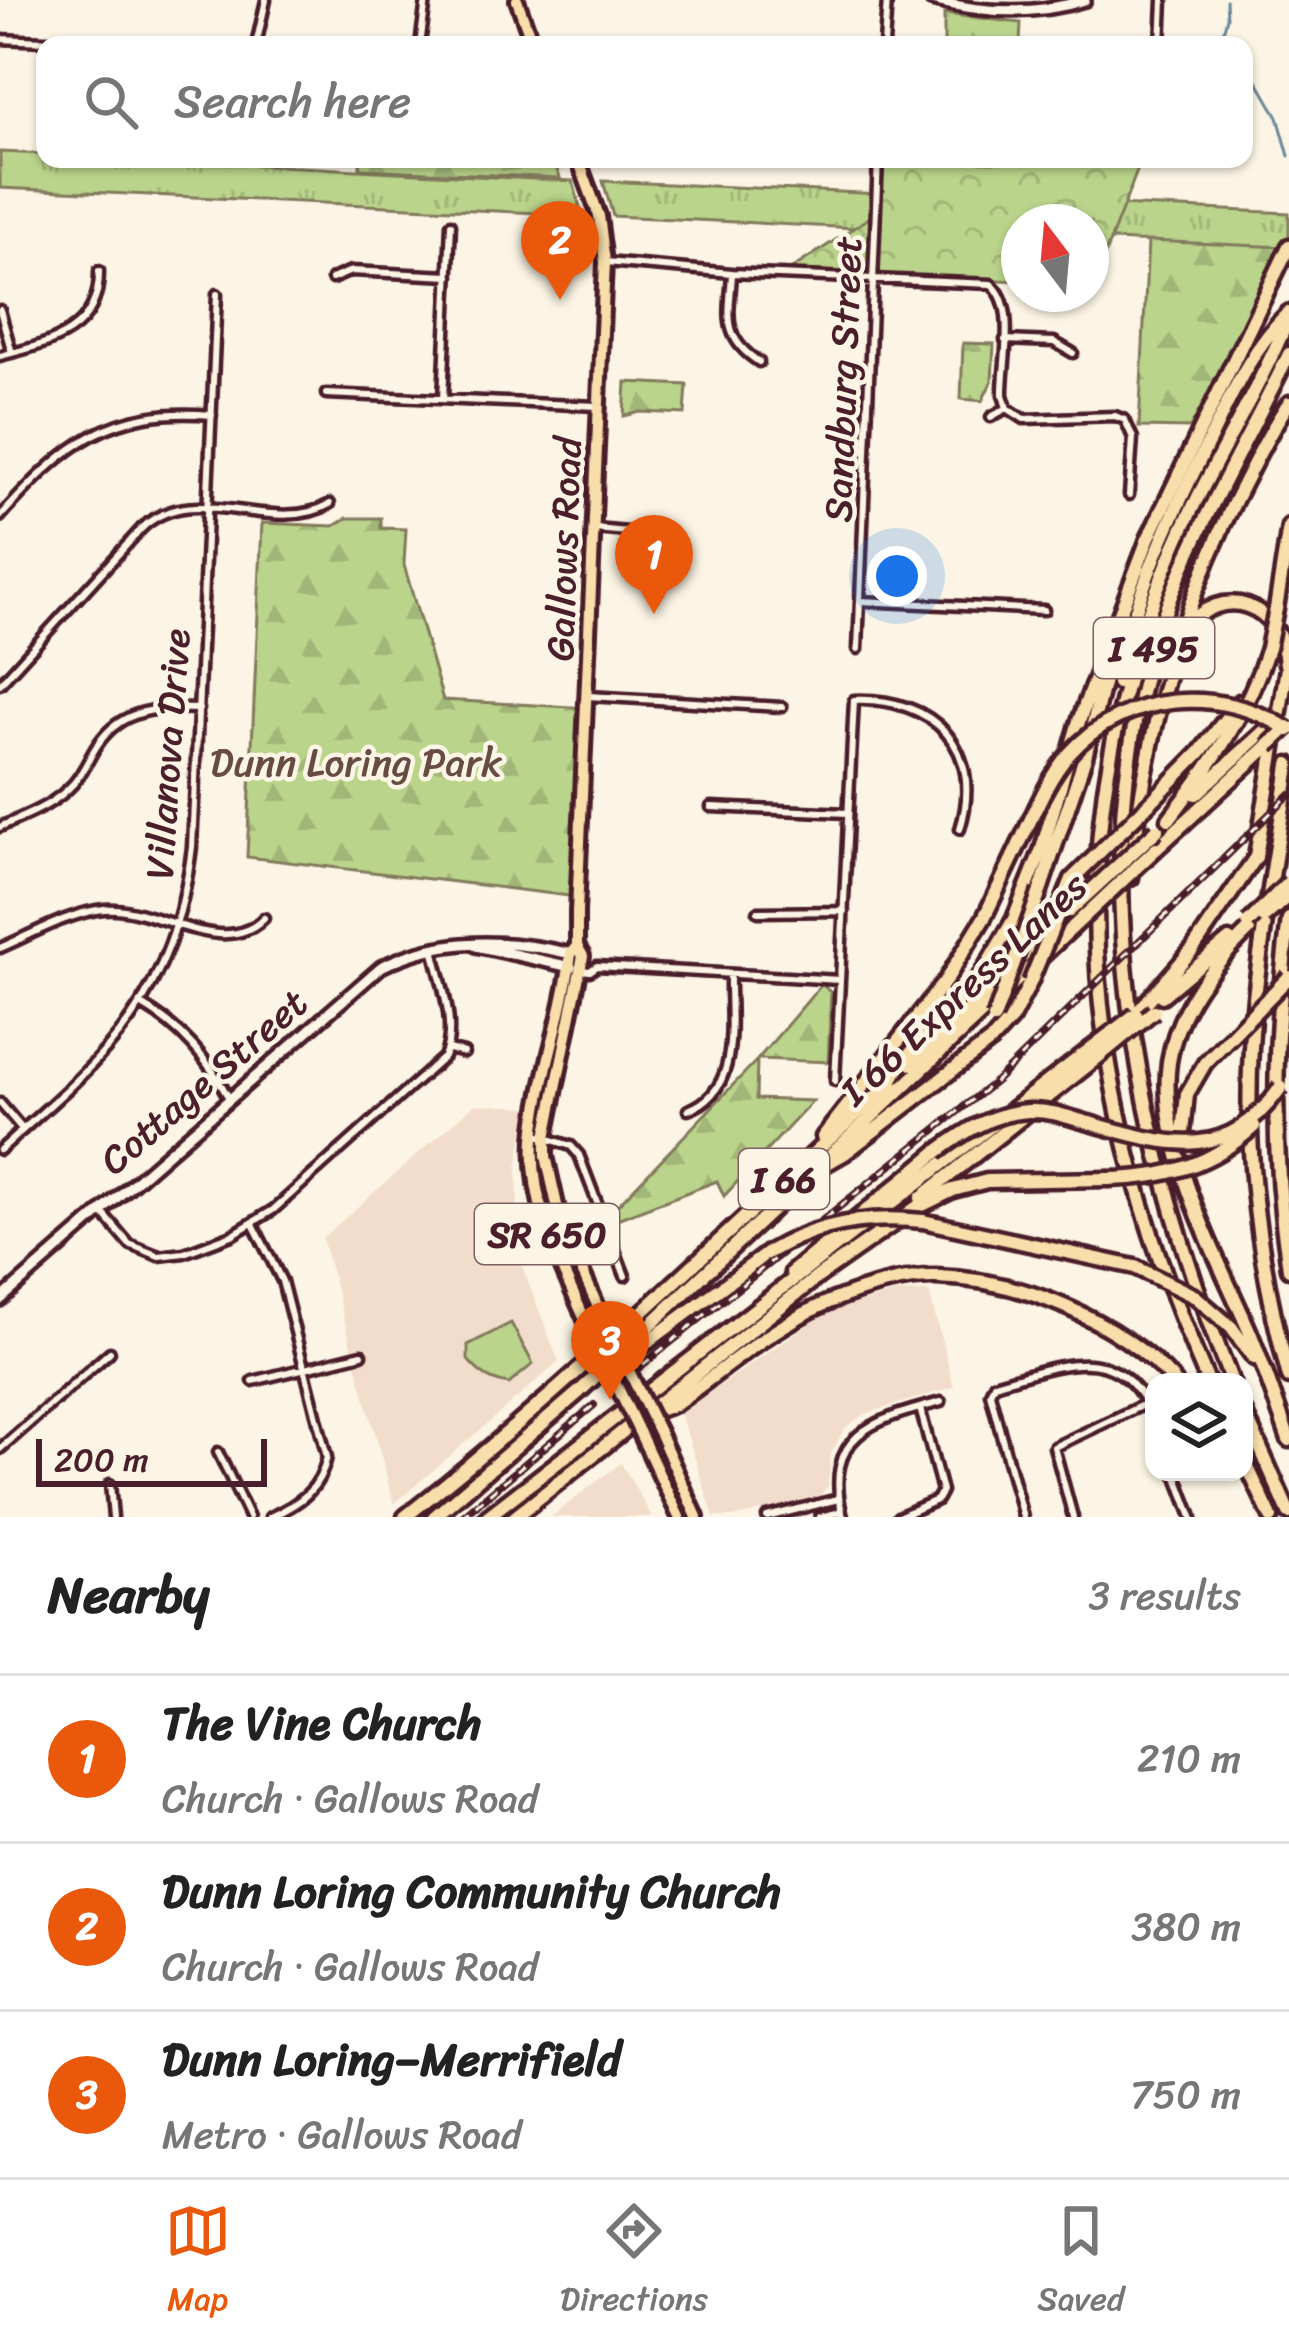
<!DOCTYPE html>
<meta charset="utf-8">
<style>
:root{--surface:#fff;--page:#f6f6f6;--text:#222;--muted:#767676;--line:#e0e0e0;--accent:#ea580c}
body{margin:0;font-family:Sriracha,sans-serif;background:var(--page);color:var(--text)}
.controls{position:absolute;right:36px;bottom:36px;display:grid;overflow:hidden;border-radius:24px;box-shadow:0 3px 9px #0004}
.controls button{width:108px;height:108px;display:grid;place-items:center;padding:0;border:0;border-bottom:3px solid var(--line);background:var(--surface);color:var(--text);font:60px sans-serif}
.compass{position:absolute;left:1001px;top:204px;width:108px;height:108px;border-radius:50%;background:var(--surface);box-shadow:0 3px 9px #0004;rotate:344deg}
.scale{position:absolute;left:36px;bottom:30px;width:231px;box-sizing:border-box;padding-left:12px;border:6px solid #4a1f2b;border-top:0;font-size:33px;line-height:42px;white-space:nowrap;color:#4a1f2b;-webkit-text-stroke:9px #fcf5e5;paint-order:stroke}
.you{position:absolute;left:897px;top:576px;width:42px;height:42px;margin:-30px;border:9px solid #fff;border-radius:50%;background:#1a73e8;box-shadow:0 0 0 18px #1a73e833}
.badge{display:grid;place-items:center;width:78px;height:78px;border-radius:50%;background:var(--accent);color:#fff;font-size:39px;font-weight:700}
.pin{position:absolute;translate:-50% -99px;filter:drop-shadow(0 3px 6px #0008)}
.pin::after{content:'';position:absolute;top:63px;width:42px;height:36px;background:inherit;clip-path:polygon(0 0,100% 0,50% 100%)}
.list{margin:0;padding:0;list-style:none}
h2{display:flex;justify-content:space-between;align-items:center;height:156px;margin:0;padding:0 48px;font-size:51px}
h2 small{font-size:39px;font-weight:400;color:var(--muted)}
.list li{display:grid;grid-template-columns:78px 1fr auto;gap:36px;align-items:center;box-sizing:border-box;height:168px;padding:0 48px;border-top:3px solid var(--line)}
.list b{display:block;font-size:45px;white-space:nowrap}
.list p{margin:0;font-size:39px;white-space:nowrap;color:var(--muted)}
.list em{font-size:39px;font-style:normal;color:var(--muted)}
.icon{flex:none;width:66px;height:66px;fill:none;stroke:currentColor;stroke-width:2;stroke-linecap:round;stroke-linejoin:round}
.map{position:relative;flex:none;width:1289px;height:1517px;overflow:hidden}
.search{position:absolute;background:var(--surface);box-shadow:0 3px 9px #0004;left:36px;right:36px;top:36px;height:132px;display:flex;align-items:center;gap:30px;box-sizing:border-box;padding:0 42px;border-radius:24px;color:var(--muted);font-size:45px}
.sheet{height:660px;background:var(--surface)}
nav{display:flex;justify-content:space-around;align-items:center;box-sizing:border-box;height:168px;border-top:3px solid var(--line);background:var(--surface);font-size:33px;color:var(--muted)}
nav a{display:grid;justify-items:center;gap:6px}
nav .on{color:var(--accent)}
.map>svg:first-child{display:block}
</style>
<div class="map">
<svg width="1289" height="1517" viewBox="0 0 1289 1517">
<defs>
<pattern id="grass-tufts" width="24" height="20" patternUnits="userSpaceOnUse" patternTransform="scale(3)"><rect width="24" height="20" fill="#bad48b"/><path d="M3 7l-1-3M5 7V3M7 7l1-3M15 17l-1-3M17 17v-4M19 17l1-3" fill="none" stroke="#a1b678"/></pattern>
<pattern id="forest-firs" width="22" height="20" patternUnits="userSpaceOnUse" patternTransform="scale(3)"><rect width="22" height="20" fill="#bad48b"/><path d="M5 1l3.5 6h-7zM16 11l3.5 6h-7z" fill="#a1b678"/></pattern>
<pattern id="park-crowns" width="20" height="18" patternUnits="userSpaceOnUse" patternTransform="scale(3)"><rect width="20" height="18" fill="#bad48b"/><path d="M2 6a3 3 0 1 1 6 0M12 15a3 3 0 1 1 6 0" fill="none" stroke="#a1b678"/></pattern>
</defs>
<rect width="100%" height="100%" fill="#fcf5e5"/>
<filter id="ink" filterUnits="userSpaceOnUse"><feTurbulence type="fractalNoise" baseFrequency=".00833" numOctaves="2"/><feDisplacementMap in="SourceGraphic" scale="24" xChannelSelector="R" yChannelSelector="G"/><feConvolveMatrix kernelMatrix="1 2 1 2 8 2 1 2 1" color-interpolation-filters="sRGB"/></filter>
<g filter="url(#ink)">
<path fill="#f2ddcc" d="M475 1104 528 1107 517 1168 519 1258 559 1362 394 1504 322 1238Z
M929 1292 954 1387 865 1414 846 1427 831 1453 828 1486 818 1497 737 1517H714L680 1413 813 1321 852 1304 896 1293Z
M621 1463 652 1517H551Z"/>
<path fill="url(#grass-tufts)" stroke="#827a5b" stroke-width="3" d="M0 152 45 154V159H142L573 181 582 215 0 188Z
M603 181 1289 213V248L1091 239V222H1019V236L613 216Z"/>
<path fill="url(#forest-firs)" stroke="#827a5b" stroke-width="3" d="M944 14 1021 23 1020 45H944Z
M360 159H553L560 178 360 169Z
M1148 241 1284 247 1277 268 1190 428 1139 427Z
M963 343 994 344 992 381 982 401 961 399Z
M626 382 687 385 685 414 640 412 624 416Z
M347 518H381V528L406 529 404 565 443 700 588 708 578 897 247 857 262 523 334 526Z
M822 984 831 993 828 1062 758 1059Z
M757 1060 756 1099 813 1101 724 1196 717 1181 617 1219 614 1209Z"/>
<path fill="url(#park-crowns)" stroke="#827a5b" stroke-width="3" d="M884 159 1139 166 1093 285 1091 222H1019V281L790 270 875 214Z"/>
<path fill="#bad48b" stroke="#827a5b" stroke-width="3" d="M511 1323 533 1364 509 1384C490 1381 480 1374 468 1360V1345Z"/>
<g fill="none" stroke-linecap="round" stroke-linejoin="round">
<path stroke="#6c8899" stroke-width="3" d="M1220 45 1227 17 1226 0
M1244 67 1251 70 1278 117 1289 156"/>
<defs>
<path id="minor" d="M0 39 132 45
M256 45 266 0
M420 45 426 0
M884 45 887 0
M1161 45 1163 0
M1116 159H1144
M606 262 732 273 991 284C1018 305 1002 364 1003 395L1007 408 1024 419 1115 416 1125 420 1133 438 1129 495
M732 273C730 314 720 337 759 362
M332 279 351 271 449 276
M0 310 12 353
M1005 340 1054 342 1073 353
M0 356C51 343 100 332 99 271
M326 394 598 406
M443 399 451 224
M991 417 1007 408
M0 517C64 445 111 406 212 415
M596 529 658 535
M860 601 1044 610
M858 649 878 159
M0 684 142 528C195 478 272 537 330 504
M588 696 782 707
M711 807 848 813
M0 827C26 815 53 806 73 784 84 772 89 757 98 744 122 708 160 707 199 709
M758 912 844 911
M0 948C33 934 68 913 104 909 153 904 223 961 264 918
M582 970 590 971 597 966 840 980
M142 1005C183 1029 206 1057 229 1098
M448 1049 464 1053
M835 1081 854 700C934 697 985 749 960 829
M0 1103 23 1130
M688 1110C742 1091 729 1022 730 974
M534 1134 571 1146 579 1155 625 1276
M0 1150C109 1054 173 999 192 847L217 294
M101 1211 129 1244 159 1256 184 1253 232 1235 273 1210 444 1057C458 1025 440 981 433 948
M253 1224 282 1281 327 1457C320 1490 299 1504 270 1517
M253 1381 362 1354
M0 1449 110 1352
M218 1452 249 1517
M1175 1472 1192 1517
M110 1484 113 1517
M767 1517 838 1499
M820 1517 841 1512
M843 1517C822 1433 874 1420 941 1402
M898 1517 937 1500 942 1491 920 1408
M1023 1517 990 1393 994 1384C1061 1365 1121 1337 1154 1420
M1073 1517 1054 1447 1147 1403"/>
<path id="tertiary" d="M476 946 571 967
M0 1300 381 967C442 936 507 939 572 954"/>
<path id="secondary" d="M931 0C982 13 1034 16 1085 0"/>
<path id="primary" d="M517 0 533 45
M578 159 599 216 605 262 577 912V946L583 956 546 1137V1156L561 1223 602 1316
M577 946 571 953C564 1013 542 1069 535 1128 526 1199 560 1264 588 1326
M660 1434 697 1517
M645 1444 679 1517"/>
<path id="motorway" d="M1276 609 1289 526
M1184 630C1222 581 1282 604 1286 664
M1118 683C1133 595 1170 519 1210 439 1232 394 1251 349 1288 313
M1289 764C1277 858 1256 953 1251 1048 1244 1160 1260 1269 1289 1377
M1196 794 1270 726
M1155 798 1200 752 1239 702
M1169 819C1210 766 1248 713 1268 648
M1156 849 1268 746
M1131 878C1144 738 1179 608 1244 483 1258 456 1271 428 1289 403
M1040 891 1085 757 1109 659
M1289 919C1273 1038 1271 1151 1289 1269
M1249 930C1211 967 1177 1008 1169 1062 1157 1149 1218 1257 1251 1335 1265 1370 1277 1405 1289 1440
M1162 996 1229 940
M1136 1014 1193 949 1256 857 1289 656
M912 1064 1052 928
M888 1086 901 1064 981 975 1014 919 1042 849 1079 721 1148 539 1289 246
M823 1137 946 980 984 918 1024 834
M1182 1143 1187 1094 1205 1063
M824 1165 845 1153 992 1040 1012 1018 1030 983
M921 1198 1093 1061
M923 1221 1135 1267
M792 1272 937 1152
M1231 1327 1254 1358
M625 1359 769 1252
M1208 1382C1087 1105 1050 849 1168 562 1202 478 1254 402 1289 317
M1232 1382C1137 1146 1076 864 1163 617 1196 526 1247 441 1289 354
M1244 1411 1289 1513
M653 1412 675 1404C724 1370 774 1325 829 1302 861 1289 901 1276 936 1277 1021 1279 1118 1320 1175 1382
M1244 1459 1271 1517
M405 1517C576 1382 730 1227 892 1082
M434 1517 579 1392 1073 927
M487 1517 1089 1050
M515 1517 819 1276 916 1208 953 1190 987 1181 1108 1179"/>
</defs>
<use href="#minor" stroke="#4a1f2b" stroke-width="15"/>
<use href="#tertiary" stroke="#4a1f2b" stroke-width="18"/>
<use href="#secondary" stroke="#4a1f2b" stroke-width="18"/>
<use href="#primary" stroke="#4a1f2b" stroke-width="20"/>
<use href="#motorway" stroke="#4a1f2b" stroke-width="21"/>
<use href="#minor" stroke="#fcf5e5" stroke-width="6"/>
<use href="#tertiary" stroke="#fcf5e5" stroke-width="9"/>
<use href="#secondary" stroke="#fcf5e5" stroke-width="9"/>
<use href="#primary" stroke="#f8deab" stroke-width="10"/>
<use href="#motorway" stroke="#f8deab" stroke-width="12"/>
<defs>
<path id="rail" d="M615 1387 997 1080 1289 795
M462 1517 594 1405"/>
</defs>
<use href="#rail" stroke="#4a1f2b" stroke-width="8"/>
<use href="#rail" stroke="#fcf5e5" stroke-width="3" stroke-dasharray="9" stroke-linecap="butt"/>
<defs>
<path id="primary-bridge" d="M602 1316 660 1434
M588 1326 645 1444"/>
<path id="motorway-bridge" d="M1268 648 1276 609
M1268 746 1288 727
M1024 834C1037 806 1049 777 1069 754 1125 691 1221 685 1289 730
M1069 911 1157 830
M1264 917 1289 895
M1248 923 1289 882
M1073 927 1156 849
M1030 983 1072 879 1155 798
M994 1018 1040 891
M1089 1050 1136 1014
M1093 1061 1154 1011
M1205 1063 1289 977
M937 1152C965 1131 992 1113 1028 1111 1047 1110 1065 1116 1082 1121 1163 1143 1224 1168 1281 1087
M1108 1179C1166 1178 1211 1166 1254 1126
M769 1252C817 1223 868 1215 923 1221
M1135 1267 1196 1297 1231 1327"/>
</defs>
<use href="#primary-bridge" stroke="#4a1f2b" stroke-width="20" stroke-linecap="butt"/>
<use href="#motorway-bridge" stroke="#4a1f2b" stroke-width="21" stroke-linecap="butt"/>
<use href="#primary-bridge" stroke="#f8deab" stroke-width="10"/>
<use href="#motorway-bridge" stroke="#f8deab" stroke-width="12"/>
</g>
</g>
<g text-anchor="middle" stroke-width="9" stroke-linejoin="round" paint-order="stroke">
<g fill="#fcf5e5" stroke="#7f5f63" stroke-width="3">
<rect x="1094" y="618" width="120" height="60" rx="9"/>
<rect x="739" y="1149" width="90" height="60" rx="9"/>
<rect x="475" y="1204" width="144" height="60" rx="9"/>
</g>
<g font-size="36" font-weight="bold" fill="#4a1f2b">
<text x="1154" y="661">I 495</text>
<text x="784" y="1192">I 66</text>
<text x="547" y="1247">SR 650</text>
</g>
<g font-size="39" fill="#4a1f2b" stroke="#fcf5e5">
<text transform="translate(842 379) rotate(-88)" y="14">Sandburg Street</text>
<text transform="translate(563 549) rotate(-88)" y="14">Gallows Road</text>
<text transform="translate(167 754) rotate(-86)" y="14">Villanova Drive</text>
<text transform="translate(963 988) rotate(-43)" y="14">I 66 Express Lanes</text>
<text transform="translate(203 1081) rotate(-41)" y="14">Cottage Street</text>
</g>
<g font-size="39" fill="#664c43" stroke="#fcf5e5">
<text x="356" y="776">Dunn Loring Park</text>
</g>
</g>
</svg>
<div class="controls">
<button><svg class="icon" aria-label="layers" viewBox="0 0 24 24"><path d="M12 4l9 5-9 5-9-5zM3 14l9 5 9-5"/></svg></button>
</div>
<svg class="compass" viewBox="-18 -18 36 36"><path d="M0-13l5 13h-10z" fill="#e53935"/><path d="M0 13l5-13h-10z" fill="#767676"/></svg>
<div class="scale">200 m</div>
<div class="you"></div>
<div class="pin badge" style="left:654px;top:614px">1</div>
<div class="pin badge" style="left:560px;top:300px">2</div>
<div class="pin badge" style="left:610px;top:1400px">3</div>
<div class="search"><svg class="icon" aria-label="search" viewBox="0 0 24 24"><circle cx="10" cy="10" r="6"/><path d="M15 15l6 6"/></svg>Search here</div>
</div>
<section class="sheet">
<h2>Nearby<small>3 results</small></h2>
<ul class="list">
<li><span class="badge">1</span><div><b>The Vine Church</b><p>Church · Gallows Road</p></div><em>210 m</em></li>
<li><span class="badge">2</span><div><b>Dunn Loring Community Church</b><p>Church · Gallows Road</p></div><em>380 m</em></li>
<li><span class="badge">3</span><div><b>Dunn Loring–Merrifield</b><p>Metro · Gallows Road</p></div><em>750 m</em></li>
</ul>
</section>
<nav>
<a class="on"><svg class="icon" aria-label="map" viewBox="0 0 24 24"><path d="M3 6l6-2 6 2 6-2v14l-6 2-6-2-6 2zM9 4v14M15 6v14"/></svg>Map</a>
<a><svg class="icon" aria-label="directions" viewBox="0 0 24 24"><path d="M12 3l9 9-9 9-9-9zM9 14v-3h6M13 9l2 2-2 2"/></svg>Directions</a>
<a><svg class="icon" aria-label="saved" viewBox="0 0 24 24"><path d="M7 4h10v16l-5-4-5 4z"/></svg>Saved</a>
</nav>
